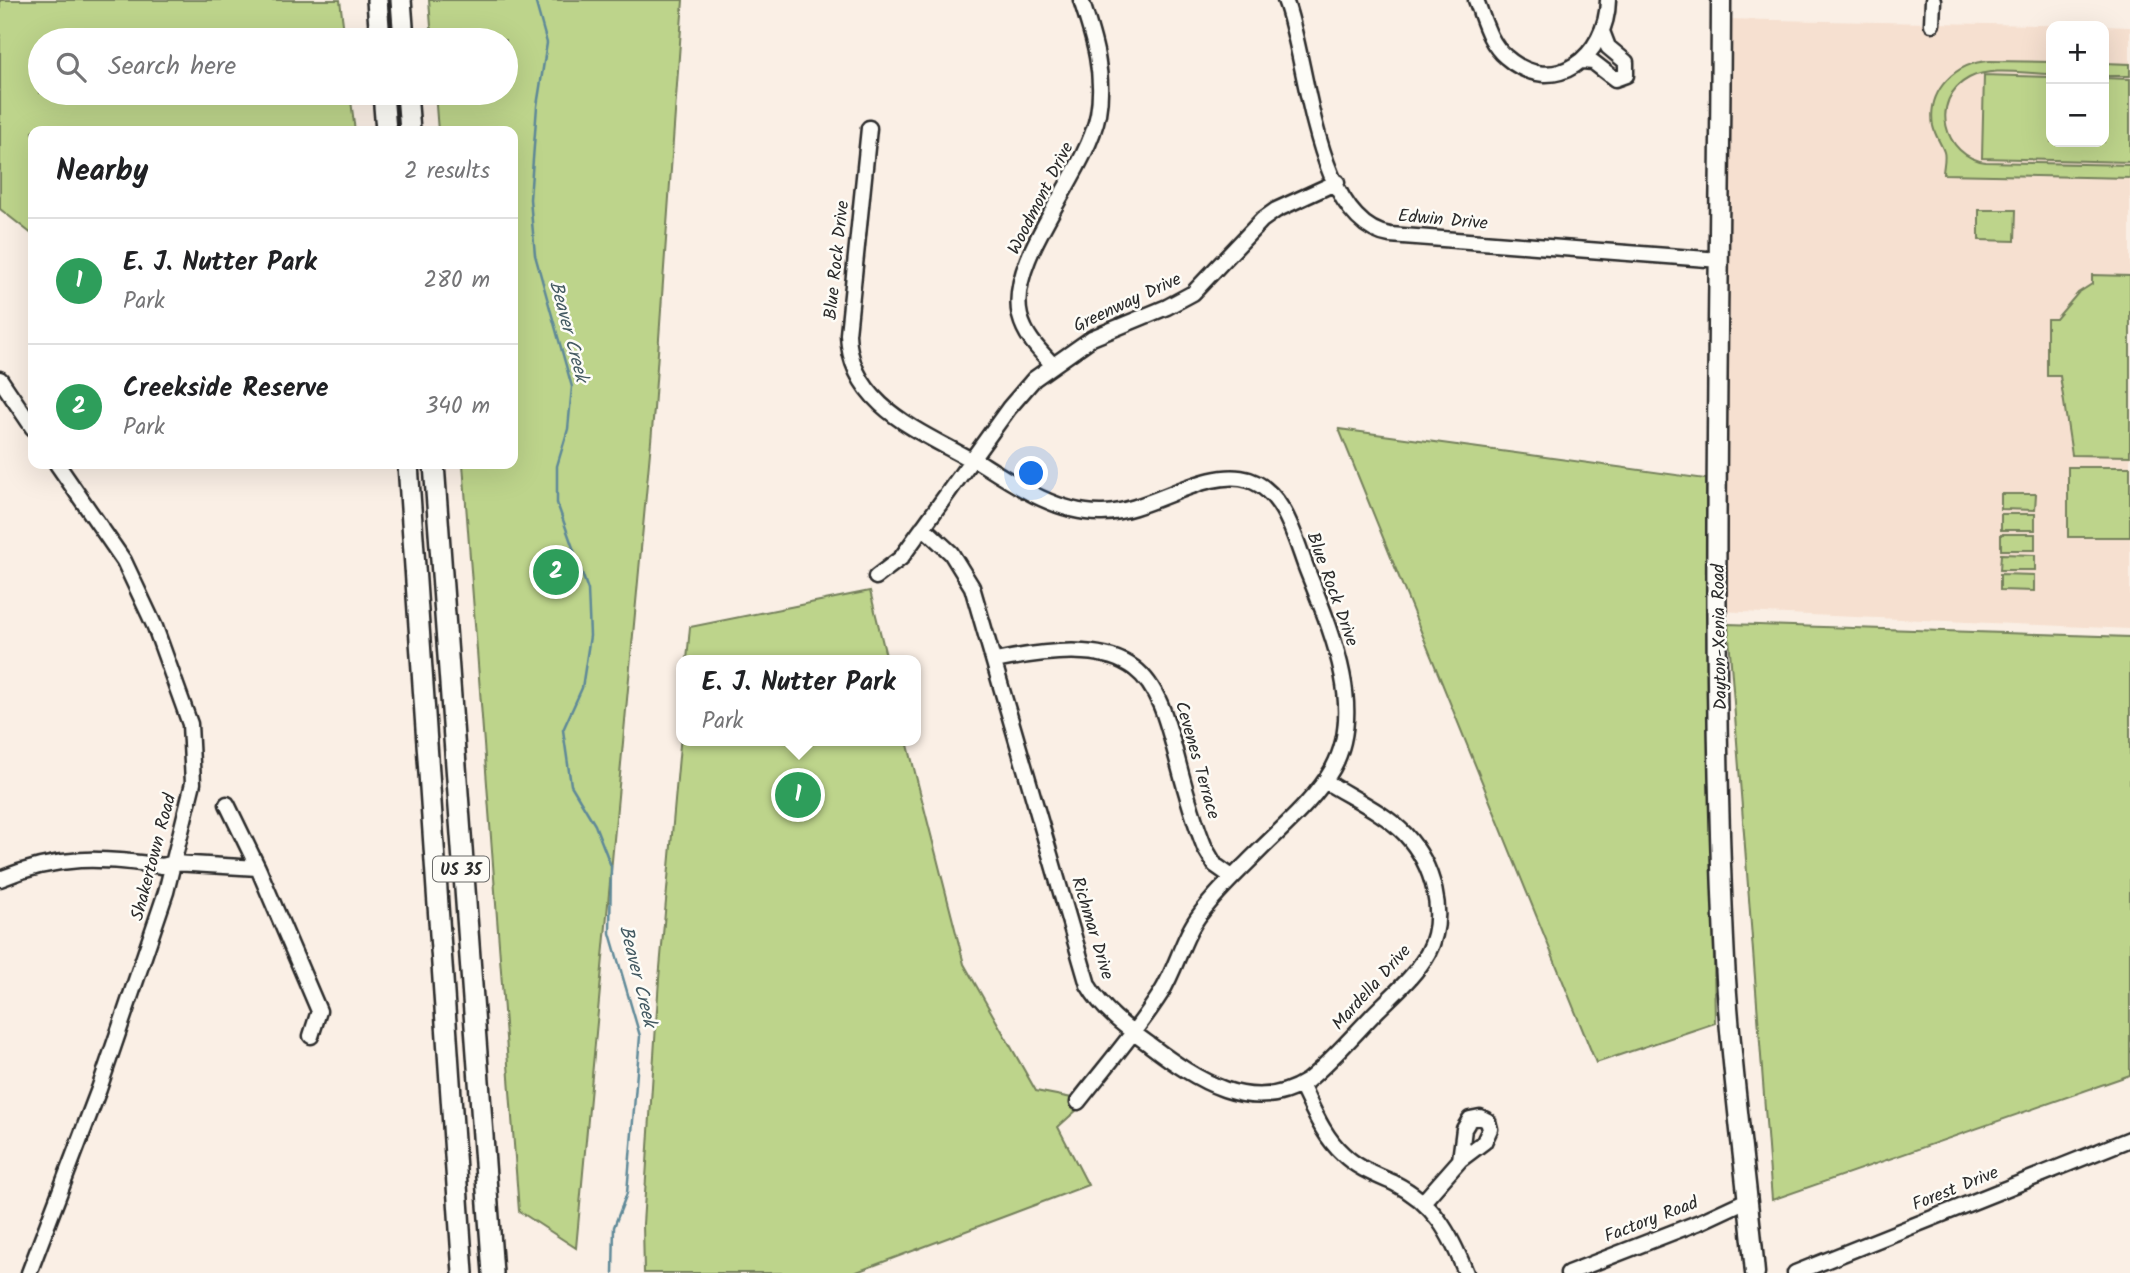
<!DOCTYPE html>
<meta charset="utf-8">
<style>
:root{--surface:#fff;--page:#f2f2f2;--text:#202124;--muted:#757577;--line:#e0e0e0;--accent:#2563eb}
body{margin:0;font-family:Kalam,sans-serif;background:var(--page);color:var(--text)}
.controls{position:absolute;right:21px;top:21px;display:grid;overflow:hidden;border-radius:14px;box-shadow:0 7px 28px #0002}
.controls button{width:63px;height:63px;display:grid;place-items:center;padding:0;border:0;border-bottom:2px solid var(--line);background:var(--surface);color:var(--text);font:35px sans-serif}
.you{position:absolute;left:1032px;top:474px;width:24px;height:24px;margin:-18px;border:5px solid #fff;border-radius:50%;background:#1a73e8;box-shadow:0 0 0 10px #1a73e833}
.badge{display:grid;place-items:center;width:46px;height:46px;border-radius:50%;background:var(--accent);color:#fff;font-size:23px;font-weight:700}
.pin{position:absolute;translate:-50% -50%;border:4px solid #fff;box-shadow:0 2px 7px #0006}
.popup{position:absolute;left:676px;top:655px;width:245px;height:91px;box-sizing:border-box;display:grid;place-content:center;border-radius:14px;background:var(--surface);filter:drop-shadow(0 2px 5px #0005);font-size:23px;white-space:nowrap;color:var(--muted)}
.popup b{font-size:26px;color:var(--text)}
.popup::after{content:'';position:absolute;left:50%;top:100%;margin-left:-14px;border:14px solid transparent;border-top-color:var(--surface)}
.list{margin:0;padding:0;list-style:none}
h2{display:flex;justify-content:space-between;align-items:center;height:91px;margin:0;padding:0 28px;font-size:30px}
h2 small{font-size:23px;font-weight:400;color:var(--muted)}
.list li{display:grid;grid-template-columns:46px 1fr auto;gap:21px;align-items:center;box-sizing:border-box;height:126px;padding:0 28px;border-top:2px solid var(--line)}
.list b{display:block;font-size:26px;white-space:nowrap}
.list p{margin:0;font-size:23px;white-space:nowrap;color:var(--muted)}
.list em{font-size:23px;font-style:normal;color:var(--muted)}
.icon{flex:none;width:38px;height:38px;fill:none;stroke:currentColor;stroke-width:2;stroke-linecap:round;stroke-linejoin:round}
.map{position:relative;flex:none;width:2130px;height:1273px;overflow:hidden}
.search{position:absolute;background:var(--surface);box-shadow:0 7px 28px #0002;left:28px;top:28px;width:490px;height:77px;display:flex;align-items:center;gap:18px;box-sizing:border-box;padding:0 24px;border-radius:38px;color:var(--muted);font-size:26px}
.panel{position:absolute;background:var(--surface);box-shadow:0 7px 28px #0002;left:28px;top:126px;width:490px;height:343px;border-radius:14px}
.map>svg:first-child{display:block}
</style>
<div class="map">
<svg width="2130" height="1273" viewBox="0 0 2130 1273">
<rect width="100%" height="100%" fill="#faefe5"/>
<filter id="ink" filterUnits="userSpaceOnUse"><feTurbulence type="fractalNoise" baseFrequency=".0143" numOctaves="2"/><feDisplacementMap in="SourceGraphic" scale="14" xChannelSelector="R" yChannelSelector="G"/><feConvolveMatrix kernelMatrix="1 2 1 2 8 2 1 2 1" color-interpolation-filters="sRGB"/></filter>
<g filter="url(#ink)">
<path fill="#f6e0d0" d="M1721 19 2096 26H2051V142H2104V26L2130 27V629L1718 611Z"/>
<path fill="#bdd48b" stroke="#74805b" stroke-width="2" d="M0 0H340L345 40H40V93H350L355 131H33V235L0 209Z
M429 0H683L654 409 576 1248 519 1211 463 464H513V131H438L435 93H506V40H432Z
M1990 61 2051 62V74C2026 74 1992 66 1969 78 1929 99 1943 157 1986 162L2130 165V178L1943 174C1943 167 1946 158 1944 152 1941 143 1935 136 1933 126 1927 90 1956 62 1990 61Z
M2104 63 2130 64V76H2104Z
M1984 75 2051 77V142H2104V78L2130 79V162L1982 158Z
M1979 210H2016L2015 241 1979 240Z
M2092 275 2130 276V456L2072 455 2060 376H2047V319H2056L2078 293 2092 284Z
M1339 429 1706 479 1715 1023 1596 1063Z
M2068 467H2130V537H2068Z
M2001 494H2036L2035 510 2001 509Z
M2001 514H2035V530H2001Z
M2001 534H2035V550H2001Z
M2001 554 2035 555V570H2000Z
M2000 574 2034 575V591L2000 590Z
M870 591 887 660H687L690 627Z
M1728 624 2130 637V1075L1772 1200Z
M681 734V741H907L964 964 1036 1091 1072 1098 1079 1108 1058 1127 1088 1185 854 1273H644L643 1224 659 979Z"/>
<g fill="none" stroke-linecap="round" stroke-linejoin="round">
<path stroke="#5e8998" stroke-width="2.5" d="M535 0 547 43 537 106 530 199 535 255 572 387 568 429 557 466V503L588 590 590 636 582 688 563 730 571 785 595 825 611 866 610 933 640 1036 627 1193 614 1227 613 1273"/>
<defs>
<path id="minor" d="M1285 0C1308 57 1314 223 1390 235L1720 260
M1476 0C1484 20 1489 43 1506 57 1554 99 1607 56 1608 0
M1932 24 1933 0
M1582 61 1593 62 1615 79 1626 75V62L1608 47 1603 34
M869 128 848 334C850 405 918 430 971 460
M1052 364C1038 349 1025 336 1020 316 1006 258 1086 176 1098 114 1105 74 1094 39 1081 0
M0 379 33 428
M973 458C1011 482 1055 514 1102 513 1149 513 1207 466 1249 480 1285 492 1295 539 1307 570 1330 628 1366 708 1333 768 1315 800 1284 826 1259 851 1239 871 1218 890 1201 913 1183 936 1177 967 1161 993 1137 1031 1106 1066 1078 1102
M923 527 951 553 972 587 1088 985C1103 1011 1127 1028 1150 1045 1195 1079 1251 1117 1307 1081 1330 1062 1351 1038 1371 1017 1390 997 1415 977 1428 953 1448 915 1433 864 1405 834 1384 812 1350 797 1325 781
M876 577 901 558 1009 408 1034 379 1092 338 1167 307 1193 293 1262 220 1276 210 1337 182
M995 661C1190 621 1150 713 1205 848L1215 865 1232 877
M227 804 258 868
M0 879C58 855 101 857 162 866L174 863 258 868 319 1011 311 1036
M1301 1085C1313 1109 1323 1136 1343 1154 1357 1168 1376 1175 1394 1183 1434 1203 1450 1233 1466 1273
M1423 1202 1460 1160 1484 1142 1490 1129 1488 1121 1480 1117 1470 1119 1464 1129 1460 1160
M29 1273 99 1089 166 892 193 783 190 724 155 627 124 561 57 464
M1568 1273 1702 1221 1747 1200
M1795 1273 2130 1139"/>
<path id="major" d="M1721 0C1720 319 1709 642 1725 961 1730 1065 1746 1169 1755 1273"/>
<path id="highway" d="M377 0 380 40
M401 0 404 40
M383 93 386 131
M407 93 410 131
M408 464 463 1273
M434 464 493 1273"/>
</defs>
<use href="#minor" stroke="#2b2b2b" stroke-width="19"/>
<use href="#major" stroke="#2b2b2b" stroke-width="23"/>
<use href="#highway" stroke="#2b2b2b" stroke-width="24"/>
<use href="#minor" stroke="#fdfcf7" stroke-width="14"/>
<use href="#major" stroke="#fdfcf7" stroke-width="18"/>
<use href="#highway" stroke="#fdfcf7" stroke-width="19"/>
</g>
</g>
<g text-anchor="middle" stroke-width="5" stroke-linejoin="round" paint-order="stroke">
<rect fill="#fdfcf7" stroke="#6a6a68" stroke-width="2" x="433" y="856.5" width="56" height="25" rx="5"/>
<g font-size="16" font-weight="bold" fill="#2b2b2b">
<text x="461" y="875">US 35</text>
</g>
<g font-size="18" fill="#2b2b2b" stroke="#fdfcf7">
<text transform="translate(1040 198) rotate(-63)" y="6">Woodmont Drive</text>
<text transform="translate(1443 219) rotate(5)" y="6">Edwin Drive</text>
<text transform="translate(836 260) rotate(-84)" y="6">Blue Rock Drive</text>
<text transform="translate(1127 302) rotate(-25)" y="6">Greenway Drive</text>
<text transform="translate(1333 589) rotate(70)" y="6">Blue Rock Drive</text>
<text transform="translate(1719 637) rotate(-91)" y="6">Dayton-Xenia Road</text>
<text transform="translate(1198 760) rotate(74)" y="6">Cevenes Terrace</text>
<text transform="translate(153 857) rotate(-75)" y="6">Shakertown Road</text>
<text transform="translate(1093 928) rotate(73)" y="6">Richmar Drive</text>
<text transform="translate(1371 987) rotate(-48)" y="6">Mardella Drive</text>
<text transform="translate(1955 1188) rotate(-22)" y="6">Forest Drive</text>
<text transform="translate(1651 1219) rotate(-21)" y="6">Factory Road</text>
</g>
<g font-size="19" font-style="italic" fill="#445a62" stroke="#fdfcf7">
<text transform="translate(570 331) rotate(75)" y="7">Beaver Creek</text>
<text transform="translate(639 976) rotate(76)" y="7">Beaver Creek</text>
</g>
</g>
</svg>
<div class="controls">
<button>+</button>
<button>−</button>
</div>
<div class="you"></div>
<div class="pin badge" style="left:798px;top:795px;background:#2e9e5b">1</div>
<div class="popup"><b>E. J. Nutter Park</b>Park</div>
<div class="pin badge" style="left:556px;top:572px;background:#2e9e5b">2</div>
<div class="search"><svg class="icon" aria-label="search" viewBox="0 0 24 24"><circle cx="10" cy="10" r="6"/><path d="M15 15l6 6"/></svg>Search here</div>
<section class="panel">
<h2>Nearby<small>2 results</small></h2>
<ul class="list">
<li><span class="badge" style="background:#2e9e5b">1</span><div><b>E. J. Nutter Park</b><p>Park</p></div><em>280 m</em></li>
<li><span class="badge" style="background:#2e9e5b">2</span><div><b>Creekside Reserve</b><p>Park</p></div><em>340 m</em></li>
</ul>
</section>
</div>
